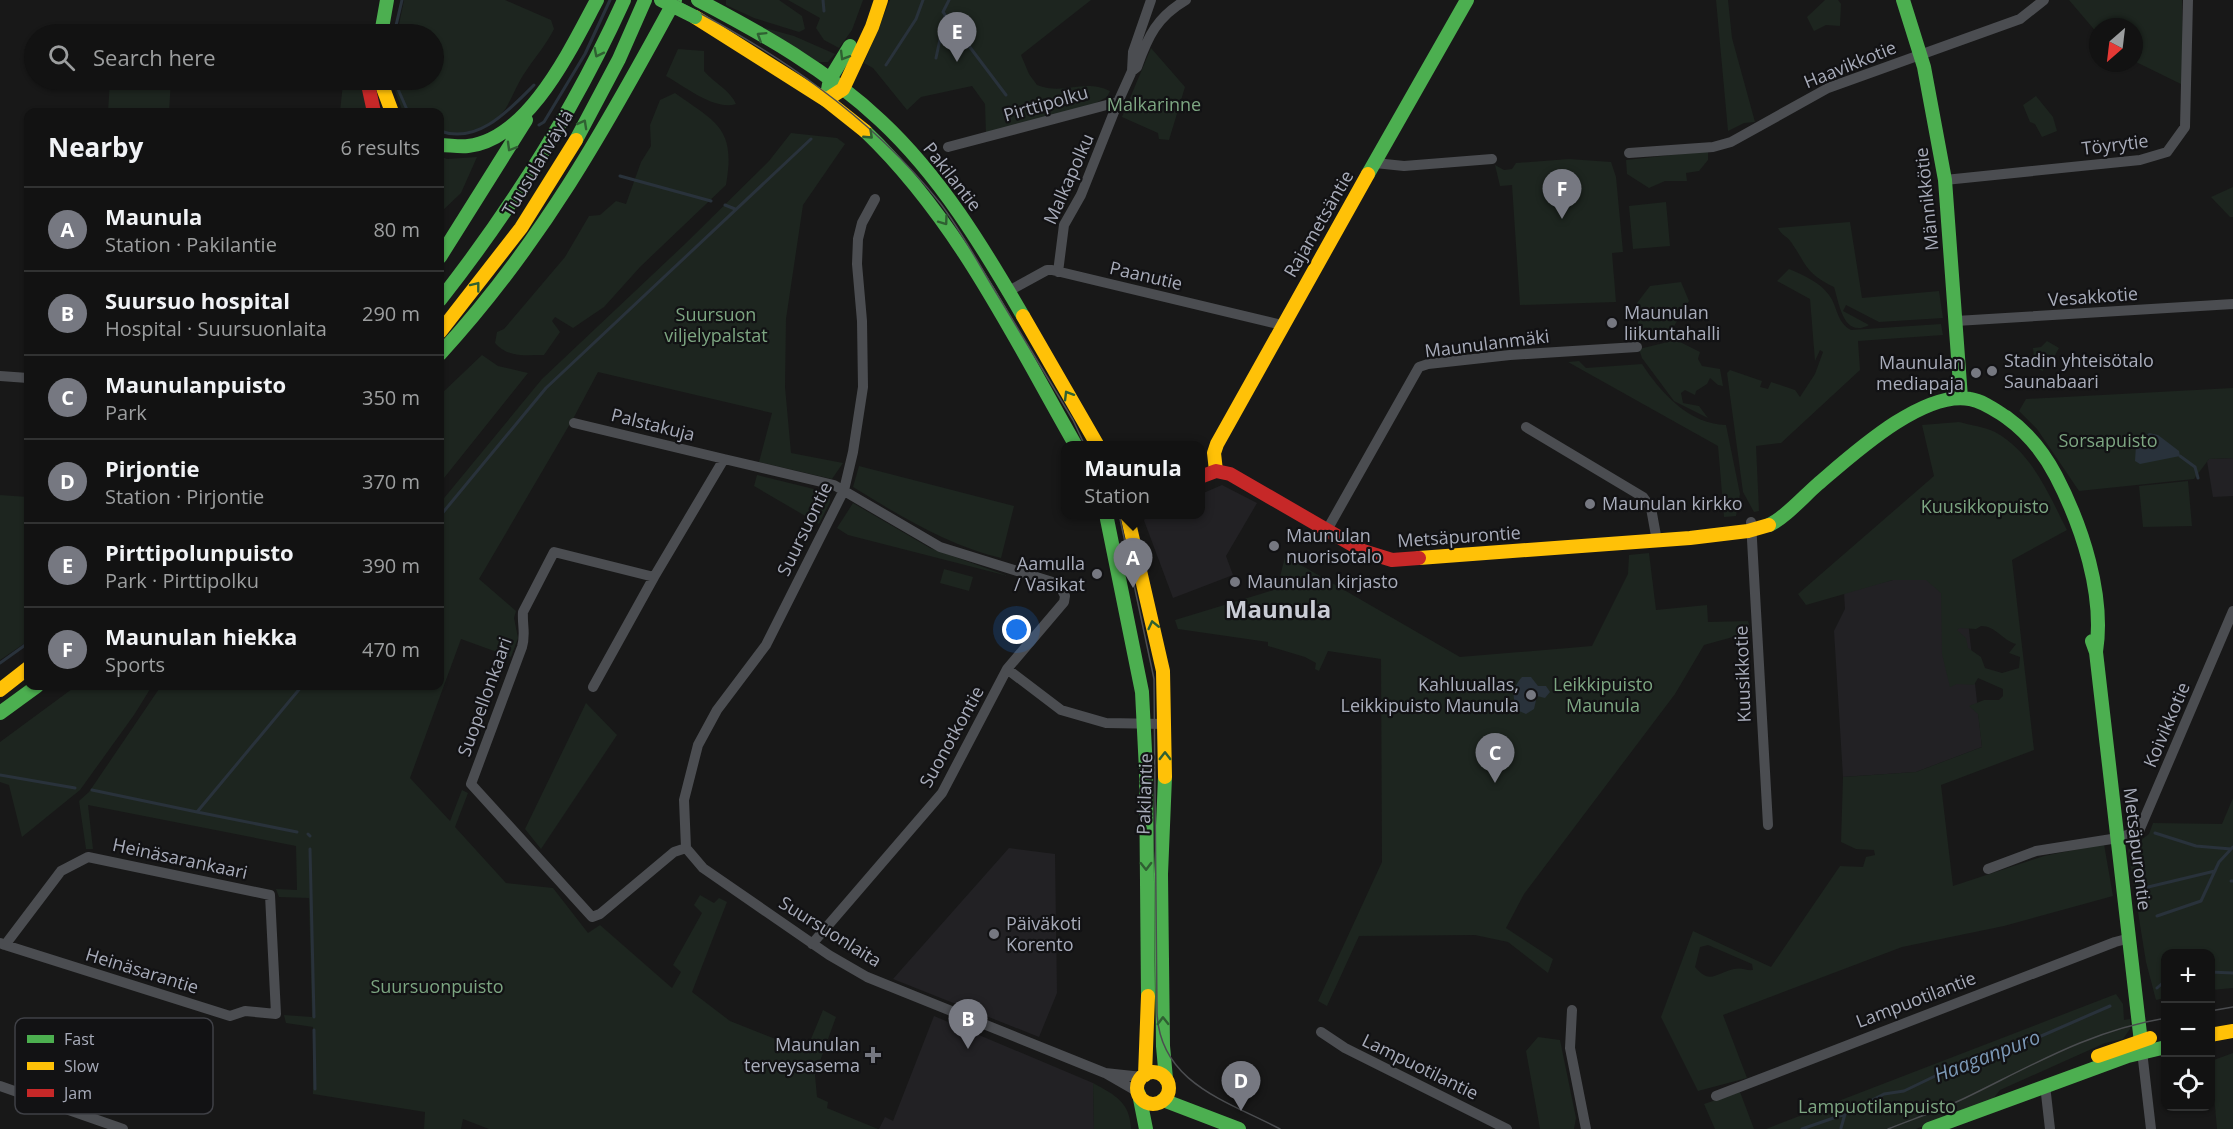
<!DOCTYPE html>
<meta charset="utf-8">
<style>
:root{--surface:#121212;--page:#1f2020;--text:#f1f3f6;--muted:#9c9e9f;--line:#313232;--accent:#767881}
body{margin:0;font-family:"Open Sans",sans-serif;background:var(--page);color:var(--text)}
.controls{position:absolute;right:18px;bottom:18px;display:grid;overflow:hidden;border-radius:12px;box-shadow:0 2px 4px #0004}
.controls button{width:54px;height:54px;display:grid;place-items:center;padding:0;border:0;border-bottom:2px solid var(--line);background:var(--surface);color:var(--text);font:30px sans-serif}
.compass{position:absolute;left:2089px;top:18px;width:54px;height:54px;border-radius:50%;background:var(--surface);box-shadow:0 2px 4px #0004;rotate:208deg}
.you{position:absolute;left:1017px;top:630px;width:21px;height:21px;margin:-15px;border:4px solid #fff;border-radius:50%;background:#1a73e8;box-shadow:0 0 0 9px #1a73e833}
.badge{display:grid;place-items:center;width:39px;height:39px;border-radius:50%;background:var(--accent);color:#fff;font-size:20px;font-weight:700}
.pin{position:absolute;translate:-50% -50px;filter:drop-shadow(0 2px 3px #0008)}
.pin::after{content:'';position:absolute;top:32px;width:21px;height:18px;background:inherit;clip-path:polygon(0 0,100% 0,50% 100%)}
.popup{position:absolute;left:1061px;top:441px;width:144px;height:78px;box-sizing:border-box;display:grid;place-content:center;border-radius:12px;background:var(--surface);filter:drop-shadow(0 2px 4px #0005);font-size:20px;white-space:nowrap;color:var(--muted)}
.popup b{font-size:22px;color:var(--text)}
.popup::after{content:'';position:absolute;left:50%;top:100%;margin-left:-12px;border:12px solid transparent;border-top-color:var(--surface)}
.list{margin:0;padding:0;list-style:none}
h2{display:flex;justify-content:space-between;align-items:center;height:78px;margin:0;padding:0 24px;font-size:26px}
h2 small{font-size:20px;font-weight:400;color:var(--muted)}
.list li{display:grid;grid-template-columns:39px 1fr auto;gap:18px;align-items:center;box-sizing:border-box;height:84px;padding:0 24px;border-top:2px solid var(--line)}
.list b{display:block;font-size:22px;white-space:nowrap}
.list p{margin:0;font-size:20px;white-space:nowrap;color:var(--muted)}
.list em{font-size:20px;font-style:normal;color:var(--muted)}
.icon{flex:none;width:33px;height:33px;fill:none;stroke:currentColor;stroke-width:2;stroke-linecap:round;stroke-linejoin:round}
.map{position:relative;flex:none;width:2233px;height:1129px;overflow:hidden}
.search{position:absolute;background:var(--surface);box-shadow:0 2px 4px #0004;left:24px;top:24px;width:420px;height:66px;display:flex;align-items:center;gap:15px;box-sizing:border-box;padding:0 21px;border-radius:33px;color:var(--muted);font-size:22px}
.panel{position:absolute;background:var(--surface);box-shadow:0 2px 4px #0004;left:24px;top:108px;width:420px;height:582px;border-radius:12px}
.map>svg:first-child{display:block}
</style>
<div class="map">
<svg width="2233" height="1129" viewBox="0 0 2233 1129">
<rect width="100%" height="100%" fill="#181818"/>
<path fill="#222124" d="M2233 458V496L2213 497 2207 461 2209 459Z
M1222 485 1257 503 1226 556 1233 575 1173 598 1142 515 1200 514 1201 494Z
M1893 580H1954L1965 594 1982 747 1916 772 1843 777 1834 631 1845 609 1844 592Z
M1009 848 1055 854 1057 993 1039 1037 893 979Z
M934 1016 1093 1083 1094 1129H879L885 1117 893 1121Z"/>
<path fill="#1d251f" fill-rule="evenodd" d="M404 0H505L551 20 554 29C546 45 536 56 526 71 518 82 513 96 506 108 493 127 461 137 440 133V112H403L394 88V80H434V34H397Z
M726 0H779L802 16 805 29 799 32 754 18 726 5Z
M788 0H863L852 30 839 48 824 40 816 28 820 18Z
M890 0H1091L1021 55 1029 74 1037 85C1065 96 1082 78 1110 91L1107 97 1094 104 986 135 985 104 972 86 921 97 907 110 873 68 864 63Z
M1716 0H1728L1732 38 1755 122 1744 123 1728 131Z
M1825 0H1838L1841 4 1840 26 1826 25 1814 31 1807 17Z
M2069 0H2182L2183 85 2134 61V27H2098V34Z
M761 27 794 36 835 54 828 62H817Z
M1151 48 1185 87 1169 140 1159 139 1158 133 1122 117Z
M678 49 704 51V71C714 83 730 90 736 104 715 111 684 86 666 76Z
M110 80H171L169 112H108Z
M343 83 361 85 368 112H340Z
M675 93C717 123 736 128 726 185L640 267 604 307 573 328 555 317 552 321 560 332 544 355C526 355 508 358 495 343L497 332 504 329 565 257 589 216 600 215 616 201 626 204 641 162 651 146 650 125 660 100Z
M2036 96 2053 117 2057 131 2042 137 2035 124 2030 122 2023 105Z
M791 133 837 138 845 144 803 205 786 319 785 387 791 453 843 463 832 479 759 462 772 413 598 372 574 417 479 579 516 611 514 618 518 638 511 657 461 639 410 778 450 821 462 790 468 793 455 827 506 883 553 888 588 933 600 925 672 988 681 972 673 965 702 913 694 905 700 895 714 903 719 898 727 902 692 992 730 1021 806 1051 823 1010 836 1017 815 1075 817 1097 828 1102 827 1108 878 1129H489L463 1119 461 1129H424L425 1112 313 1094V1027L286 1023 284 1015 312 1017 309 898 279 897 276 889 297 890 296 846 88 805 93 849H86L79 801 89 792 161 686H440V503L542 379 686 243 769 161Z
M1708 151V160L1699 171 1686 173 1687 181H1665L1649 188 1627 174 1626 160Z
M440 156 447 159 477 157 461 193 440 213Z
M1569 159 1611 162 1616 177 1623 252 1612 253 1616 302 1520 305 1512 185 1500 186 1495 165 1504 170 1512 169 1516 163Z
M2233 187V217H2230L2211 197Z
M1666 202 1670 246 1633 249 1629 206Z
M1850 222 1862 298 1939 291 1943 318 1879 322 1846 305 1843 311 1869 325C1843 339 1839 302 1834 287 1805 273 1807 265 1791 242 1787 236 1781 235 1778 228Z
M1789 269C1803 275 1820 282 1829 295 1838 307 1836 322 1851 330L1941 324 1943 335 1858 341 1860 370 1781 443 1756 446 1759 511 1754 512 1743 492 1727 373 1730 370 1762 381 1760 387 1768 389 1771 382 1795 390 1800 397 1815 374 1823 352 1820 350 1815 361 1810 299 1777 281Z
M1681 282 1689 301 1670 333 1639 342 1637 303 1650 286Z
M1676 340 1700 352 1698 359 1702 366 1720 369 1723 386 1718 385 1710 378 1707 384 1696 391 1695 395 1685 390 1681 393 1683 403 1699 406 1708 418 1674 401 1642 358 1639 349Z
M2047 341 2059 348 2053 359 2046 361 2043 371 2035 368 2033 348 2041 347Z
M482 355 498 366 528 373 440 483V395Z
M1579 361 1586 368 1642 364C1661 393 1689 424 1726 425L1740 494 1736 516 1724 517 1718 446 1568 362Z
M2233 388V458L2209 459 2194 479 2079 491 2037 429 2019 411 2026 399Z
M1959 422C1970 425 1985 427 1995 432 2032 452 2049 495 2067 530L2012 560 2034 750 1941 785 1953 886 2044 856 2104 844 2113 896 2004 926 1902 947 1723 1015 1747 1078 1698 1091 1661 1017 1693 931 1771 967 1840 866 1863 867 1866 857 1875 855 1874 850 1856 849 1841 842 1843 777 1916 772 1982 747 1978 714 1969 706 1984 700H1999L2003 696V689L1978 678 1974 685 1957 684 1950 687 1942 654 1941 593 1926 580H1893L1806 605 1798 594 1934 476 1922 425ZM1981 626C1996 626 2002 640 2016 644L2009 653 2020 657 2019 668 2002 673 1985 668 1981 657 1968 648 1966 638 1957 630 1960 628 1976 629ZM1708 945 1752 964 1753 970C1747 971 1741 967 1734 969 1716 973 1710 985 1695 967L1700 947Z
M859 466 1014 506 1001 558C947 545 900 516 853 487Z
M757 475 830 493V502L819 524 754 486Z
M2188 481 2192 526 2143 527 2139 486Z
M0 495 28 497V641L0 660Z
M853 503 930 548 1008 576 848 535 837 528Z
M1286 553 1296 556 1294 561 1460 657 1592 646 1628 574 1629 555 1649 553 1656 610 1707 605 1708 622 1748 621 1751 632 1704 645 1675 694 1524 894 1506 928 1553 959 1548 973 1508 942 1475 935 1359 936 1327 1006 1318 1001 1382 862 1381 659 1328 651 1319 671 1315 669 1316 663 1305 657 1268 646V642L1178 629 1175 620 1277 589Z
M944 569 973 577 969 591 940 583Z
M76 686H152L134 715 80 790 22 837 9 785 0 782V742Z
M586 703 617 735 541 849 525 829Z
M2233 798V988L2211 990 2210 954H2166L2165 998 2156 1000 2146 962 2128 850 2149 834 2153 823 2222 824Z
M2116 994 2123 1004 2124 1020 2130 1019V1029L2123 1039 2105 1043 2000 1090 1993 1099 1916 1129H1766Z
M1538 1037 1560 1040 1576 1118 1574 1129H1540L1526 1051Z
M2233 1053V1129H2217L2211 1061Z
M1093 1083C1115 1095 1130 1102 1131 1129H1094Z
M1740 1092 1754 1129H1715L1704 1104Z"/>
<path fill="#29323b" d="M2149 433 2158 435 2179 451 2180 456 2140 464 2135 461 2136 445Z
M1522 677H1531L1538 686H1546L1550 692 1545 698 1537 696 1534 709 1526 714 1519 711C1511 699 1512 688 1522 677Z"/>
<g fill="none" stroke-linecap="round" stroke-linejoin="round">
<path stroke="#29323b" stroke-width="3" d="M823 0 824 11
M949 0 943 12 963 39
M394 34 402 0
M969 46 1006 95
M936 58 945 16
M886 65 916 19 923 0
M394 80 408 112
M539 125 544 122 585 54 610 0
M440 131C478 145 510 109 534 85
M620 176 711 201
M725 205 735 209
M2180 456 2195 467 2198 478
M440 516 546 388 811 139
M0 663 28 643
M0 775 75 788
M92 790 197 812 302 686
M197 812 297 832
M2155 833 2196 846 2231 849
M308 834 310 836
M310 849 314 1017
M2231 881H2233
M2144 888 2215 871
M2157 916 2201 901 2219 862 2233 847
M2210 972 2233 973
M2157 988 2166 980
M314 1030 315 1089
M1841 1128 1845 1114 1884 1094 1904 1091 1956 1066 2032 1040 2110 1006
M1802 1129 1845 1114"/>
<path stroke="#4b4d51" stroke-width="10" d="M1132 71 1137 67C1148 36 1157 17 1186 0
M948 147 1118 102 1132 71 1133 52 1151 0
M1629 153 1713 147 1731 142 1828 88 2020 19 2044 0
M1375 163 1404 166 1492 159
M1945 180 2140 160 2167 152 2185 127 2188 0
M875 199 862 223 858 239 857 264 862 321 863 387 853 452 844 490 766 645 717 710 698 745 684 800 686 848 703 868 829 955 867 977 1105 1073 1138 1092
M1058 272 1064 225 1081 195 1118 102
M1007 292 1047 270H1052L1282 325
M1956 321 2233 304
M0 376 28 378
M574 423 724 459
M1526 427 1643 497 1651 508 1657 541
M1751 522 1768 825
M1327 530 1419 367 1428 364 1510 355 1637 347
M1007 669 1061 710 1106 723 1165 724
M593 687 654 577
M686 848 674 852 600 914 592 917 471 784 522 647C526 634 522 625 523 612L554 552 654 577 724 459 834 485 940 547 1059 584 1065 596 1064 602 1007 669 942 793 812 944
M1988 869 2036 851 2118 838 2139 831 2233 611
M0 943 5 945 230 1016 245 1011 276 1014 270 895 88 857 61 871 5 945
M1572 1010 1570 1048 1586 1129
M1321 1032 1345 1048 1507 1129
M2142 1051 2151 1129
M1105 1073 1142 1077
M2045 1085 2050 1129
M0 1086 123 1129
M1716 1096 2115 942 2130 938"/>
<path stroke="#4caf50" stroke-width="14" d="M698 0C763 34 827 70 881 121 940 176 983 247 1023 316
M1903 0 1924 67 1945 180 1961 398
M381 34 387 0
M826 100 830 79 850 46
M865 131C958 220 1013 336 1076 446
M576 140 619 59 645 0
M440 145C449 145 459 147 468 146 529 139 571 48 597 0
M1368 174 1467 0
M440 257 526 120
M440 300C513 207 575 108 624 0
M440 354C540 245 605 129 675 0
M1106 514 1142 692 1146 770 1148 996
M1769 525C1784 519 1805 495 1818 484 1852 455 1922 390 1970 399 1983 401 1995 410 2006 417 2027 432 2044 453 2056 476 2082 526 2105 595 2096 652
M2092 641 2096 652 2142 1051
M0 713 37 686
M1165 777 1161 874 1163 1046 1166 1079
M1139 1094 1146 1129
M1163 1100 1239 1129
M1929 1129 2128 1056 2166 1047"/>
<path stroke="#ffc107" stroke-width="14" d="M695 17 826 100 865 131
M380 80 392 112
M826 100 843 89 872 27 881 0
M1023 316 1098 446
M440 332 521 228 576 140
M1216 471 1214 453 1217 444 1368 174
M1127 514 1163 671 1165 777
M1419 558 1690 538 1748 531 1769 525
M0 690 28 668
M2210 1035 2233 1031
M2098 1056 2150 1038
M1137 1088a16 16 0 1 1 32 0a16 16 0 1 1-32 0Z
M1145 1075 1148 996"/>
<path stroke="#c62828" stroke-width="14" d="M367 80 374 112
M1200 477 1216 471 1230 474 1363 551 1392 560 1419 558"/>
<path stroke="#4b4d50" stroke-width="1.5" d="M675 0C775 51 869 114 940 203 959 228 975 257 991 284 1018 329 1046 375 1073 420L1085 446
M1119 514 1154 679 1157 1013C1160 1083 1227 1101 1280 1129
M2210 1011 2233 1007
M1888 1129C1913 1119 1940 1110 1965 1098 2033 1065 2089 1031 2166 1018"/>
<path stroke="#4caf50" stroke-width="14" d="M661 0 695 17"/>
</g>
<defs><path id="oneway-chevron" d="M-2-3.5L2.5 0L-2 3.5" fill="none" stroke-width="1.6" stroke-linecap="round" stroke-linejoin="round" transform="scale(1.5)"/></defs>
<g stroke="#2f6032">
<use href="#oneway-chevron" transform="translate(761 36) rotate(-148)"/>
<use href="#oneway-chevron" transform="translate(598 53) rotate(117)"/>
<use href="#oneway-chevron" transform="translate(844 56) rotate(121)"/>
<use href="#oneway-chevron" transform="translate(583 124) rotate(-61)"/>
<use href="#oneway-chevron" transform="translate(869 135) rotate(43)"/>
<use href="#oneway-chevron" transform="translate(511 147) rotate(120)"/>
<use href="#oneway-chevron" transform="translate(944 221) rotate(54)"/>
<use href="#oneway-chevron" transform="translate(476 286) rotate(-52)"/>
<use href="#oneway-chevron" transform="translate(1068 395) rotate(-121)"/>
<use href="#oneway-chevron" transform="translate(1153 625) rotate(-103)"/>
<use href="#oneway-chevron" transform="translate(1165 756) rotate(-90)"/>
<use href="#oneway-chevron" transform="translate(1146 866) rotate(89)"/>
<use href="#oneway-chevron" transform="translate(1163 1021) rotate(-91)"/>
</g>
<g fill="#767881" stroke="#121214" stroke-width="2">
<circle cx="1612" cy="323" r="6"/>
<circle cx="1992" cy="371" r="6"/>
<circle cx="1976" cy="373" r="6"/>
<circle cx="1590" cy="504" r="6"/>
<circle cx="1274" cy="546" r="6"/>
<circle cx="1097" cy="574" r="6"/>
<circle cx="1235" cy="582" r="6"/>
<circle cx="1531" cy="695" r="6"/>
<circle cx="994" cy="934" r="6"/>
<path d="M870 1046h6v6h6v6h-6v6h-6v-6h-6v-6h6z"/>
</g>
<g text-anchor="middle" stroke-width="4.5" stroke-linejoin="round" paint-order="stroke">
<g font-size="18" fill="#a8acba" stroke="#121214">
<text transform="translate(1850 65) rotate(-22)" y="6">Haavikkotie</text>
<text transform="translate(1046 104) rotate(-16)" y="6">Pirttipolku</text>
<text transform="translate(2115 145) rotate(-7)" y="6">Töyrytie</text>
<text transform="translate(538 163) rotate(-59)" y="6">Tuusulanväylä</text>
<text transform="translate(952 177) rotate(52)" y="6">Pakilantie</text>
<text transform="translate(1069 179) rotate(-66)" y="6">Malkapolku</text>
<text transform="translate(1927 199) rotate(-96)" y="6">Männikkötie</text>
<text transform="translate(1319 224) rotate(-60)" y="6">Rajametsäntie</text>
<text transform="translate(1146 276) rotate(13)" y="6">Paanutie</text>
<text transform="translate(2093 297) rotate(-4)" y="6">Vesakkotie</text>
<text transform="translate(1487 344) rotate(-7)" y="6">Maunulanmäki</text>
<text transform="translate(653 425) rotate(14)" y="6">Palstakuja</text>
<text transform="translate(805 529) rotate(-64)" y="6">Suursuontie</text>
<text transform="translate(1459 537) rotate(-4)" y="6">Metsäpurontie</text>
<text transform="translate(1743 674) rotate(-92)" y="6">Kuusikkotie</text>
<text transform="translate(485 697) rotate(-70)" y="6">Suopellonkaari</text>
<text transform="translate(2167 725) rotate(-67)" y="6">Koivikkotie</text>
<text transform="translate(952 737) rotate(-61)" y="6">Suonotkontie</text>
<text transform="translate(1145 794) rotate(-88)" y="6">Pakilantie</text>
<text transform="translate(2137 849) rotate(83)" y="6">Metsäpurontie</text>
<text transform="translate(180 859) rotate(12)" y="6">Heinäsarankaari</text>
<text transform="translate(830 932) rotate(32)" y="6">Suursuonlaita</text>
<text transform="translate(142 971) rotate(17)" y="6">Heinäsarantie</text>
<text transform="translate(1916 1000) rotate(-21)" y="6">Lampuotilantie</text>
<text transform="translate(1420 1067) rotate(26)" y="6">Lampuotilantie</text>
</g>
<g font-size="18" fill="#7da682" stroke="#121214">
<text x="1154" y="111">Malkarinne</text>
<text x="716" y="321">Suursuon<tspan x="716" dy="21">viljelypalstat</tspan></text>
<text x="2108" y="447">Sorsapuisto</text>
<text x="1985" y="513">Kuusikkopuisto</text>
<text x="1603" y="691">Leikkipuisto<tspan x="1603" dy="21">Maunula</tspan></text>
<text x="437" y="993">Suursuonpuisto</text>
<text x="1877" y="1113">Lampuotilanpuisto</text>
</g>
<g font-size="18" fill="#a8acba" stroke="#121214" text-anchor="start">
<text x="1624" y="319">Maunulan<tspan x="1624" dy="21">liikuntahalli</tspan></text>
<text x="2004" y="367">Stadin yhteisötalo<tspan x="2004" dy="21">Saunabaari</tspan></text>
<text x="1964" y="369" text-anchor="end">Maunulan<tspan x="1964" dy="21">mediapaja</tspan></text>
<text x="1602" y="510">Maunulan kirkko</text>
<text x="1286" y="542">Maunulan<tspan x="1286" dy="21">nuorisotalo</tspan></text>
<text x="1085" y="570" text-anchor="end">Aamulla<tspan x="1085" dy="21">/ Vasikat</tspan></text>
<text x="1247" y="588">Maunulan kirjasto</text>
<text x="1519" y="691" text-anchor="end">Kahluuallas,<tspan x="1519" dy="21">Leikkipuisto Maunula</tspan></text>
<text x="1006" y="930">Päiväkoti<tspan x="1006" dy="21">Korento</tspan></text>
<text x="860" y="1051" text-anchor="end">Maunulan<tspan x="860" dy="21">terveysasema</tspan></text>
</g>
<g font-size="20" font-style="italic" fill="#7c99b7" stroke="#121214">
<text transform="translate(1987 1056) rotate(-21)" y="7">Haaganpuro</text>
</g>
<g font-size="24" font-weight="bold" fill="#c9ccd5" stroke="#121214">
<text x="1278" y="618">Maunula</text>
</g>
</g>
<rect x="15" y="1018" width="198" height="96" rx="9" fill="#121214" stroke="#3f4046" stroke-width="1.5"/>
<rect x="27" y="1035" width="27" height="8" fill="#4caf50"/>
<rect x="27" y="1062" width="27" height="8" fill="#ffc107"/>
<rect x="27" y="1089" width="27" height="8" fill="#c62828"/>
<g font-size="16" fill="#a8acba">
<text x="64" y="1045">Fast</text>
<text x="64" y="1072">Slow</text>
<text x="64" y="1099">Jam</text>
</g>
</svg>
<div class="controls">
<button>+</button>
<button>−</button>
<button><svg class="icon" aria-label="locate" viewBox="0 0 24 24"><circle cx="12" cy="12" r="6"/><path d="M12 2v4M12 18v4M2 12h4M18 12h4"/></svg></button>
</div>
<svg class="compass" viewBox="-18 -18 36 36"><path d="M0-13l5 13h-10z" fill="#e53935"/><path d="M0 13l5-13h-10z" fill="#9c9e9f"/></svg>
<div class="you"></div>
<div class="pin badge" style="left:1133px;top:588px">A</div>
<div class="popup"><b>Maunula</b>Station</div>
<div class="pin badge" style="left:968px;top:1049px">B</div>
<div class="pin badge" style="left:1495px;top:783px">C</div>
<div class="pin badge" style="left:1241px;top:1111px">D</div>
<div class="pin badge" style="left:957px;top:62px">E</div>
<div class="pin badge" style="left:1562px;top:219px">F</div>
<div class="search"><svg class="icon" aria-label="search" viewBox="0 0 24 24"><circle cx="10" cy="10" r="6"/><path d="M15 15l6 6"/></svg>Search here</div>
<section class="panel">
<h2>Nearby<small>6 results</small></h2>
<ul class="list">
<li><span class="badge">A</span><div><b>Maunula</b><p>Station · Pakilantie</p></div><em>80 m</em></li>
<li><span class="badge">B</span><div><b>Suursuo hospital</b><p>Hospital · Suursuonlaita</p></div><em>290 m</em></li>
<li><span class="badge">C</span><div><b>Maunulanpuisto</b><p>Park</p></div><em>350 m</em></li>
<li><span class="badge">D</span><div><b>Pirjontie</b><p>Station · Pirjontie</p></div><em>370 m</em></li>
<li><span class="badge">E</span><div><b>Pirttipolunpuisto</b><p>Park · Pirttipolku</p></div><em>390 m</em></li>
<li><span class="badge">F</span><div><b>Maunulan hiekka</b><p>Sports</p></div><em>470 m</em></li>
</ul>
</section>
</div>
